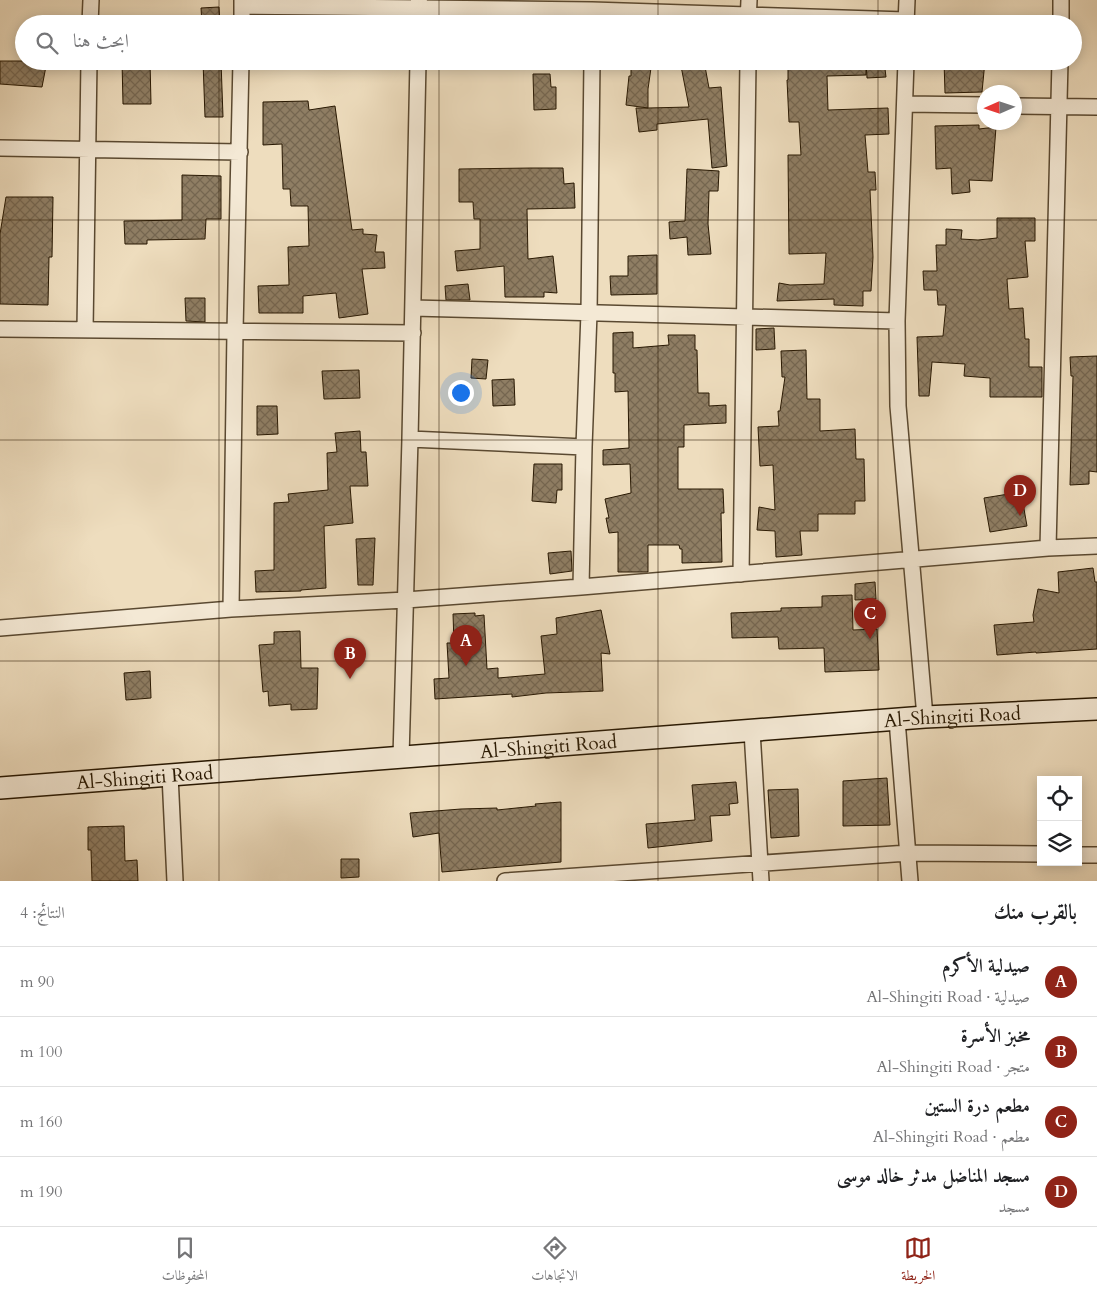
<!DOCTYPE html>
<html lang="ar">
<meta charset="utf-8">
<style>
:root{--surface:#fff;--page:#f2f2f2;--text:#202124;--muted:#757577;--line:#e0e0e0;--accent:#8f2418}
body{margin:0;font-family:Cardo,Amiri,serif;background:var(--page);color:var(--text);direction:rtl}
.controls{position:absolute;right:15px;bottom:15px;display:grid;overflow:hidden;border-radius:0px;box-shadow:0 2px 12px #0003}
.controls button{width:45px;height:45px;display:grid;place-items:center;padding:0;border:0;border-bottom:1px solid var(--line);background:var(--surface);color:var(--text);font:25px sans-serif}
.compass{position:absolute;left:977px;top:85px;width:45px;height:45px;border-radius:50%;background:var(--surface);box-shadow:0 2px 12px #0003;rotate:267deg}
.you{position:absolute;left:460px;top:392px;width:18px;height:18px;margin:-12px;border:4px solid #fff;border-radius:50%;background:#1a73e8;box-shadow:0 0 0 8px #1a73e833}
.badge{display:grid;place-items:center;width:32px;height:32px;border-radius:50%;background:var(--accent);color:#fff;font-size:16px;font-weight:700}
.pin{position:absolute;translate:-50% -41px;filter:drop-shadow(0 1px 2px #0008)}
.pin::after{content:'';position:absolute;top:26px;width:18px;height:15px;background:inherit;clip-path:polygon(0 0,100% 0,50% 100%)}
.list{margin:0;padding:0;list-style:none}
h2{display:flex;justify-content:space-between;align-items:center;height:65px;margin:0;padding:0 20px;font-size:21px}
h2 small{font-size:16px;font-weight:400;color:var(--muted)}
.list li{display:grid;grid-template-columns:32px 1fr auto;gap:15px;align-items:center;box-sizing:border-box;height:70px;padding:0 20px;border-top:1px solid var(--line)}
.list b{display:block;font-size:19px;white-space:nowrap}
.list p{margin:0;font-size:16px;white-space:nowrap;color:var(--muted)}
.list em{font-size:16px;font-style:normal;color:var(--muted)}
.icon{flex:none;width:28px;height:28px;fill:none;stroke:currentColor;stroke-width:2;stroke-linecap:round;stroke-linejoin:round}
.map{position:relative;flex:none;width:1097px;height:881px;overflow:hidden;direction:ltr}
.search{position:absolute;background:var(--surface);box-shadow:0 2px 12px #0003;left:15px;right:15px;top:15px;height:55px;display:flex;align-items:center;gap:12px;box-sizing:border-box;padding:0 18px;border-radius:28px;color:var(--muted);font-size:19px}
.sheet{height:345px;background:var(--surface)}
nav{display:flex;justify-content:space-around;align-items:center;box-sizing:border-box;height:70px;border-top:1px solid var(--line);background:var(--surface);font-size:14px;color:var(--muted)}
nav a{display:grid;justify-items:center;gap:2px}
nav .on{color:var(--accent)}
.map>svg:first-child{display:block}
</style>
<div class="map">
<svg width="1097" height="881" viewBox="0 0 1097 881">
<defs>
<pattern id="building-cross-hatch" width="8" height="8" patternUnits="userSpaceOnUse" patternTransform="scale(1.25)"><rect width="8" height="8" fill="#8f7e64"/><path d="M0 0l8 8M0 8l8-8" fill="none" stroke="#756650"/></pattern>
</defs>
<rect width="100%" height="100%" fill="#eeddbe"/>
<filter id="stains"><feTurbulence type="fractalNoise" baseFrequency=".004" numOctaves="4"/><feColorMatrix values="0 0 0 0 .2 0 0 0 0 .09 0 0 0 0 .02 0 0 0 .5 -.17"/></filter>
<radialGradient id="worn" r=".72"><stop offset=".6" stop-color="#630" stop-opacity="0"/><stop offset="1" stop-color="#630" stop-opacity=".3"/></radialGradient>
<path fill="url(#building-cross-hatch)" stroke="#281802" d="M219 7 220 24H202L201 8Z
M0 61H47L42 87 0 84Z
M122 61H150L151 104H123Z
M203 61H221L223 117H205Z
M631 61H652L648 89V108L689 107 680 61H704L709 88 721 87 727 166 712 168 708 119 657 124V130L639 132 636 108H648L626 105 629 76H631Z
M788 61H884L886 77 867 78 866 61V75L827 76 828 110 888 108 889 134 865 135 868 172H875L876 190H870L873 257 871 291H863V306L834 305V299L777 301 779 283 790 285 824 284 826 253 789 254 788 155H801L799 122H789L787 80H788Z
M944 61H985L982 92 945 93Z
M533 74H550L551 87H556V109L534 110Z
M308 101 309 110 335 106 352 230 363 229V234L377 235 375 252H384L385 268 362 269 368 314 339 318 336 293 303 296V313H259L258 286 289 285 288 247 309 246 308 206H291L290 189H283L282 144 263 145V102Z
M979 125V129L996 127 992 181 969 180 970 192 952 194 951 168 936 169 935 126Z
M531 168H563L564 184 574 183 575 208 527 209 528 259 553 256 557 293 544 292V297H505L504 266 457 271 455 251 480 249V219H474L473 202H459V169Z
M687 169 719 171 718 191H709L708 224 711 254 688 255 687 237 670 239 669 222 685 221Z
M182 175 221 176V219H206L205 239 147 240V244H125L124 221 182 220Z
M6 197H53L52 257H49L48 305 0 304V234Z
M997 218H1035V241H1025L1028 277 1007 279 1009 309 1023 308 1025 339H1029V367H1042V397H990V378L964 376 965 364 932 362 929 396H919L917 337 943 336 946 305H938L937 290H924L923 271H937L936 245H946V229L962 230 961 239 978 240 997 238Z
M657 255V294L611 295 610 276H628V256Z
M468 284 470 300H446L445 286Z
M185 298H205V322L186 321Z
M774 328 775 349 756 350V329Z
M633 332V348L669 345 668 335H695V350H697L698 393H709V406L726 405V423L684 425V447H678V489H723L724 513H721L722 562 682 563V549H680L679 545H648V572H618V532L609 533 606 518H609L605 499 631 493 630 464 603 465V450L629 448 628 391 615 392V373H613V333Z
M806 350 807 399H820V431L855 429 856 459H864L865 501H855V514H818V531H800L802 555 776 557 775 531 757 530 759 507 775 510 773 465 760 466 758 427 779 426 778 411H780L785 377H782L781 351Z
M1097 356V472L1089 471V484L1070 485 1073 376H1071L1070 357Z
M472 359 488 360 486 379 471 378Z
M359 370 360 398 324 399 322 371Z
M514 379 515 405 493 406 492 380Z
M257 406H277L278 434 257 435Z
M360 431 361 452H366L368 486H350L353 523 324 526 326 588 301 590V591L256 592 255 571 274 570V503L289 502 288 494 328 490 327 453 337 452 335 433Z
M534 464H562V490H557L556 503 532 501Z
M1021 492 1027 526 990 532 984 498Z
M375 538 373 585H358L356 539Z
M571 551 572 571 550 574 548 553Z
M1093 568 1095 582H1097V649L1036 653V652L997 655 994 625 1034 622 1033 615 1038 589 1059 593 1058 572Z
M875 582 876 599 855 600V584Z
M852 595 853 630 877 629 879 670 825 672 824 648 779 649 778 637 732 638 731 613 781 611V608L822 607V596Z
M601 610 610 654 601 653 603 691 546 693 512 697V694L435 699 434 679 449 678 447 643H454L453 614 475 613V616L484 615 487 669 498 668V678L545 674 541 636 557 634 556 618Z
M300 631 301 668H318L317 709 291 710V704L269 706 268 691 263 692 259 645 274 644V632Z
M150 671 151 698 126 700 124 673Z
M887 778 890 825 843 826V781Z
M736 782 738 803 729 804 730 815 710 816 712 841 648 848 646 824 695 820 692 785Z
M798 789 799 836 771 838 768 790Z
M561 802V862L442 872 439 833 413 837 410 813 461 809 497 808V810L536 806 535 804Z
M124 826 125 861 137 860 138 881H92L91 850H88V827Z
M341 859H359V877L341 878Z"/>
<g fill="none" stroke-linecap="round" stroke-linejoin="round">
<defs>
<path id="street" d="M242 6 592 10 906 20
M90 24 91 0
M242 24V0
M419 24V0
M748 24 749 0
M906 24 907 0
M1061 24V0
M906 61 897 321 898 406 925 717
M1060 61 1048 548 1097 546
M905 104 984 105
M1014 106 1097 107
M0 148 240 152
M413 308 897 321
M0 329 413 333
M85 330 89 61
M410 439 584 447
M741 574 748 61
M581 587 584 447 589 313 592 61
M231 609 235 331 241 61
M0 628 231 609 406 600 581 587 1048 548
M897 720 910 881
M752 731 761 881
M401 757 410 439 418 61
M170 775 175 881
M1078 855H1097
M505 881 908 853 1041 854"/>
<g id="secondary">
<path id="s1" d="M0 788 925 717 1097 709"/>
</g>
</defs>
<use href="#street" stroke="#5a4931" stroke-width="18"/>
<use href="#secondary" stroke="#281802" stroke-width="24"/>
<use href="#street" stroke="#f4e9d5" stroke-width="15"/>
<use href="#secondary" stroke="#f4e9d5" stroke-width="21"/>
</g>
<path fill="none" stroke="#281802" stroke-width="1" stroke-opacity="0.55" d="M219 0V24M439 0V24M658 0V24M878 0V24M219 61V881M439 61V881M658 61V881M878 61V881M0 220H1097M0 440H1097M0 661H1097"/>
<g text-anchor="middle" stroke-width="4" stroke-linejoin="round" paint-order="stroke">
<g font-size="19" fill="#281802" stroke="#f4e9d5">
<text dy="7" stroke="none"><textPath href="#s1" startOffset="955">Al-Shingiti Road</textPath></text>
<text dy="7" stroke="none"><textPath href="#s1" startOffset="550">Al-Shingiti Road</textPath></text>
<text dy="7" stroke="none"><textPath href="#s1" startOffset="145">Al-Shingiti Road</textPath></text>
</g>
</g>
<rect width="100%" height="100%" filter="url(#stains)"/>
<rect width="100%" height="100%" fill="url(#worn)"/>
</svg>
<div class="controls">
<button><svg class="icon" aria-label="locate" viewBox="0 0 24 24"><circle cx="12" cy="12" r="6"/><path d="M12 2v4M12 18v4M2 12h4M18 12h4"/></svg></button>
<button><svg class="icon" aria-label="layers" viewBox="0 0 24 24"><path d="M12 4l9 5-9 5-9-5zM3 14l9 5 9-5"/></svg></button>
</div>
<svg class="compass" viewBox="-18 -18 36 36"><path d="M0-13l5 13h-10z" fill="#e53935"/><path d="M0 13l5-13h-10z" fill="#757577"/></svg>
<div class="you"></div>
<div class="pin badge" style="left:466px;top:666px">A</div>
<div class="pin badge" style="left:350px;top:679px">B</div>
<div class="pin badge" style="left:870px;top:639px">C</div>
<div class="pin badge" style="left:1020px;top:516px">D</div>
<div class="search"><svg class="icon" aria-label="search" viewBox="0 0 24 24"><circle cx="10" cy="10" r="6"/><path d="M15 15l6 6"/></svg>ابحث هنا</div>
</div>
<section class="sheet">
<h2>بالقرب منك<small>النتائج: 4</small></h2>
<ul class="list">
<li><span class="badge">A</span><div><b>صيدلية الأكرم</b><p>صيدلية · Al-Shingiti Road</p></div><em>90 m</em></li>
<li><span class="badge">B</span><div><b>مخبز الأسرة</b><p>متجر · Al-Shingiti Road</p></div><em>100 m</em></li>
<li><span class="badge">C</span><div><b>مطعم درة الستين</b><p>مطعم · Al-Shingiti Road</p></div><em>160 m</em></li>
<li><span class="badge">D</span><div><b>مسجد المناضل مدثر خالد موسى</b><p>مسجد</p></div><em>190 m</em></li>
</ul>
</section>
<nav>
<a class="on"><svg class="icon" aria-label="map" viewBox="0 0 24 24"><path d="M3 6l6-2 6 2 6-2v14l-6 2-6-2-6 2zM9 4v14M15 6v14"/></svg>الخريطة</a>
<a><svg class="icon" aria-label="directions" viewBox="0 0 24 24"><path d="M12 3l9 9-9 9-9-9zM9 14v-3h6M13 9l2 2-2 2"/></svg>الاتجاهات</a>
<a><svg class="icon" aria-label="saved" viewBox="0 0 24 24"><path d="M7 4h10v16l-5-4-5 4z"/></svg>المحفوظات</a>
</nav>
